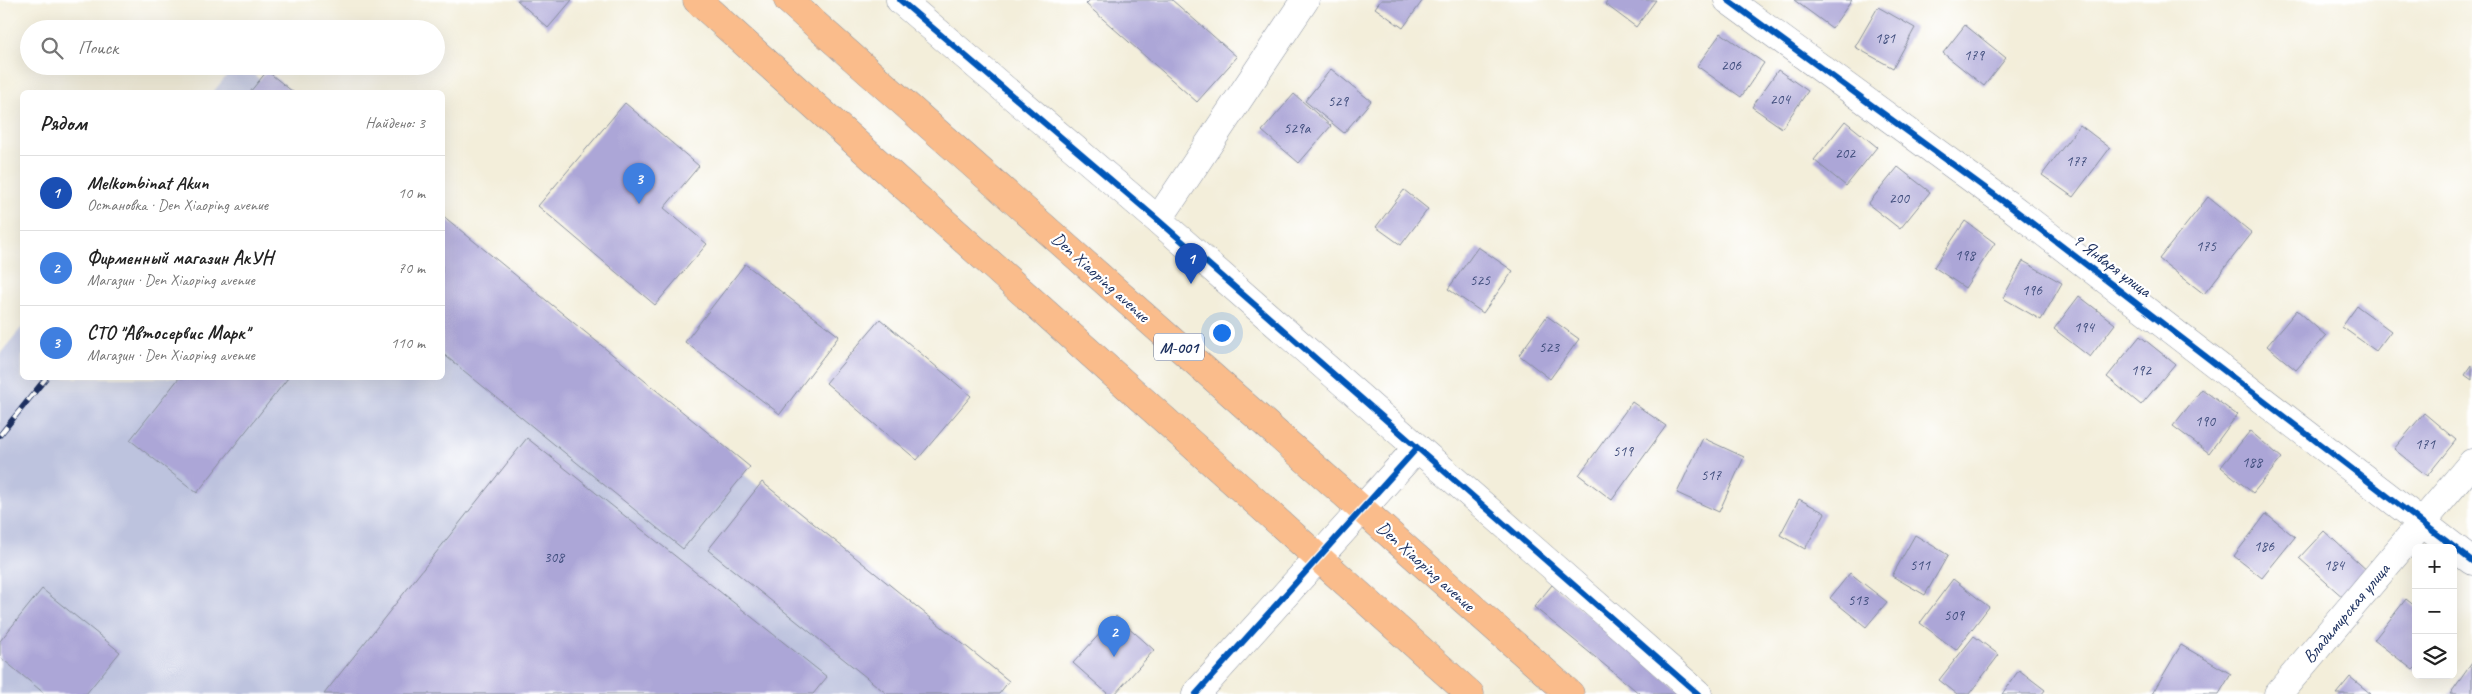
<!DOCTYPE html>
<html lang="ru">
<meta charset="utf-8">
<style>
:root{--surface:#fff;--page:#f2f2f2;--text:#222;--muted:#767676;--line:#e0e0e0;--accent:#d1495b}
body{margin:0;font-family:Caveat,sans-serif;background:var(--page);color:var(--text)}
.controls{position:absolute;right:15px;bottom:15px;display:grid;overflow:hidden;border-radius:8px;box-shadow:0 5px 20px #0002}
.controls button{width:45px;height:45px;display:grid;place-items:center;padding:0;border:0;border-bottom:1px solid var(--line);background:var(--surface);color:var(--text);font:25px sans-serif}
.you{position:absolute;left:1221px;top:332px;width:18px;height:18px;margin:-12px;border:4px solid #fff;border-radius:50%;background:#1a73e8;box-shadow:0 0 0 8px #1a73e833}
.badge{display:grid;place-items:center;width:32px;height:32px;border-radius:50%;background:var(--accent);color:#fff;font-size:16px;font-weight:700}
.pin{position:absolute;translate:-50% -41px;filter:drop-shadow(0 1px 2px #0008)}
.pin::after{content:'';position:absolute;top:26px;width:18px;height:15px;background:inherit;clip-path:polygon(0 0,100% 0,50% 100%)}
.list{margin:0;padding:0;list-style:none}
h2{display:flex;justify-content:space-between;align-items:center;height:65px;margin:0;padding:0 20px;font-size:21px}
h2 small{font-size:16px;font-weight:400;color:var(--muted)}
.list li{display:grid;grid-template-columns:32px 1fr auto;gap:15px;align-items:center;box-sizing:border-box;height:75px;padding:0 20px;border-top:1px solid var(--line)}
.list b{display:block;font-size:19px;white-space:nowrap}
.list p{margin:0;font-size:16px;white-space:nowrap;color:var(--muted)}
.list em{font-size:16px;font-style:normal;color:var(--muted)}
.icon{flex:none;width:28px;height:28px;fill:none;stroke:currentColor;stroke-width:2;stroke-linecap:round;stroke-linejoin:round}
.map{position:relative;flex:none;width:2472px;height:694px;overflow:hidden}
.search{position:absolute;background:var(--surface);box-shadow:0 5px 20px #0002;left:20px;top:20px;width:425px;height:55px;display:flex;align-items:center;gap:12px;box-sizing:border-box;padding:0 18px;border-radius:28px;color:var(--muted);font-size:19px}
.panel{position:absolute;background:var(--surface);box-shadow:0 5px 20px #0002;left:20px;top:90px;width:425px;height:290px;border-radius:8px}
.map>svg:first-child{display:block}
</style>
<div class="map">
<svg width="2472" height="694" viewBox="0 0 2472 694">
<rect width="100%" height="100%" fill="#fff"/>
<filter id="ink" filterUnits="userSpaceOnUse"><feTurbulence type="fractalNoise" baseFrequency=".02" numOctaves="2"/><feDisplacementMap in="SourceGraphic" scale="10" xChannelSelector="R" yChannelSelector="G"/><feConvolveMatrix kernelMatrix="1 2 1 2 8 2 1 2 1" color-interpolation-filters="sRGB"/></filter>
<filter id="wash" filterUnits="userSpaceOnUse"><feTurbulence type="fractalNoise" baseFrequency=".0096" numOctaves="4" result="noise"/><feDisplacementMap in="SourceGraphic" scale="20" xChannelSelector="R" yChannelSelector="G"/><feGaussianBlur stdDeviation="1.12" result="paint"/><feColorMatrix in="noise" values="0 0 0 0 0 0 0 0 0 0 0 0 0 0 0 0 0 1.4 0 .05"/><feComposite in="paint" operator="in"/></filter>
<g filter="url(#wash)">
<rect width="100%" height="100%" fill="#f3eeda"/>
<path fill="#bdc3de" d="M235 66H243L275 92H213Z
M443 229 1013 694H0V354L22 327V378H442Z"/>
<g id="blocks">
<path fill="#aca6d7" d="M517 0H572L548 28Z
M1090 0H1172L1237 57 1197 102 1086 4Z
M1381 0H1423L1403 28 1375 8Z
M1608 0H1656L1636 27 1605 4Z
M1794 0H1852L1832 28Z
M1878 7 1915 28 1893 68 1855 47Z
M1965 25 2006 58 1984 86 1943 53Z
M1721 33 1764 63 1741 97 1697 66Z
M1331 69 1371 101 1344 133 1305 101Z
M1778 70 1808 91 1782 128 1752 107Z
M267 71 293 92H250Z
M1294 94 1331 126 1299 163 1262 131Z
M625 103 699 166 664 208 707 244 655 305 538 206Z
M1845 121 1877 147 1846 186 1814 160Z
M2080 125 2110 148 2073 197 2042 175Z
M1898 167 1930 192 1900 229 1868 204Z
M1404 190 1428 209 1401 245 1376 227Z
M2208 197 2252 233 2204 294 2159 259Z
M442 215 750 467 683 549 442 353Z
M1965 221 1995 243 1965 288 1934 267Z
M1478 247 1513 271 1483 313 1448 289Z
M2023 261 2062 283 2041 320 2003 298Z
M745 264 839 336 780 414 685 342Z
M2079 296 2115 324 2090 357 2054 329Z
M2357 306 2391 331 2376 351 2342 327Z
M2297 310 2326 336 2296 370 2267 346Z
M1547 316 1579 339 1550 379 1519 355Z
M880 319 971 396 917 460 826 383Z
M2140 336 2175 364 2141 405 2107 377Z
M2472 365V380L2465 375Z
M179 378H288L197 493 130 440Z
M2202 389 2237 415 2209 453 2173 426Z
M1632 402 1666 426 1612 500 1579 475Z
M2424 413 2456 440 2427 476 2394 449Z
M2250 431 2282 458 2253 493 2221 467Z
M527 438 827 677 813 694H324Z
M1703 438 1744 457 1719 512 1677 493Z
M762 482 1009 681 999 694H887L708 550Z
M1799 499 1825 513 1805 549 1780 535Z
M2266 514 2295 537 2262 578 2234 556Z
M2324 531 2370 573 2345 599 2299 558Z
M1915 535 1948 555 1925 595 1892 576Z
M1850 573 1887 602 1866 627 1830 598Z
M1953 579 1989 607 1956 650 1920 623Z
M1552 585 1684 694H1640L1534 607Z
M42 589 120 652 86 694H45L0 657V641Z
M2406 599 2416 607V667L2413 670 2374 640Z
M1116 616 1154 650 1115 694H1108L1073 663Z
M1974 636 1999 655 1969 694H1957L1939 680Z
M2181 645 2231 674 2219 694H2152Z
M2472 663V694H2450Z
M2019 670 2045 690 2042 694H2002Z
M2350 677 2371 694H2336Z"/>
</g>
</g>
<g filter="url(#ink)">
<use href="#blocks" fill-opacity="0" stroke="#878e9c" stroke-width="1"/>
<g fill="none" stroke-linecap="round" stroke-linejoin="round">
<defs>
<path id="minor" d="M900 0 1158 220 1698 694
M1728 0 2011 207 2472 561
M1158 220 1305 0
M1196 694 1417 448
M2278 694 2472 463"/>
<path id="primary" d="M697 0 1470 694
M788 0 1570 694"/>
</defs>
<use href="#minor" stroke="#878e9c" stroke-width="29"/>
<use href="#primary" stroke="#878e9c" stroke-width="29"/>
<use href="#minor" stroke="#fff" stroke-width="28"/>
<use href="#primary" stroke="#fabc8b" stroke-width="28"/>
<defs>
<path id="rail" d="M0 435 46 378"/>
</defs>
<use href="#rail" stroke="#1b2f5e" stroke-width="5.5"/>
<use href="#rail" stroke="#fff" stroke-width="4" stroke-dasharray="11" stroke-linecap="butt"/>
<defs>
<path id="cycleway" d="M900 0 1158 220 1698 694
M1728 0 2011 207 2472 561
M1196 694 1417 448"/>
</defs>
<use href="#cycleway" stroke="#fff" stroke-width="9"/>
<use href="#cycleway" stroke="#0057b8" stroke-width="6"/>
</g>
</g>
<g text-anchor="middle" stroke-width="4.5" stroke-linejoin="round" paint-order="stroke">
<g font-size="15" fill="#3f4d7c">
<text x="1885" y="43">181</text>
<text x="1974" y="60">179</text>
<text x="1731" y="70">206</text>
<text x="1780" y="104">204</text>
<text x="1338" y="106">529</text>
<text x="1297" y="133">529а</text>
<text x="1845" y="158">202</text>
<text x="2076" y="166">177</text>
<text x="1899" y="203">200</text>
<text x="2206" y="251">175</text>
<text x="1965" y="260">198</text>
<text x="1480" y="285">525</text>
<text x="2032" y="295">196</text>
<text x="2084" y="332">194</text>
<text x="1549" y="352">523</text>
<text x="2141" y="375">192</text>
<text x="2205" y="426">190</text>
<text x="2425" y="449">171</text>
<text x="1623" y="456">519</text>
<text x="2252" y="467">188</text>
<text x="1711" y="480">517</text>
<text x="2264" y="551">186</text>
<text x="554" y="562">308</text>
<text x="1920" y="570">511</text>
<text x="2334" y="570">184</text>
<text x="1858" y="605">513</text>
<text x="1954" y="620">509</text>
</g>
<rect fill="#fff" stroke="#5f6d8e" stroke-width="1" x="1154" y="333.5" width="50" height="27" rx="4"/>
<g font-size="16" font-weight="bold" fill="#1b2f5e">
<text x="1179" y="353">M-001</text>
</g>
<g font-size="18" fill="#1b2f5e" stroke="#fff">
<text transform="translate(2112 265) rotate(37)" y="6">9 Января улица</text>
<text transform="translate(1101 277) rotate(42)" y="6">Den Xiaoping avenue</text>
<text transform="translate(1426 566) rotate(42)" y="6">Den Xiaoping avenue</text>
<text transform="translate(2346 613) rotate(-50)" y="6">Владимирская улица</text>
</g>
</g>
</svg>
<div class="controls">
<button>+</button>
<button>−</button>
<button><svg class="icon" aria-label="layers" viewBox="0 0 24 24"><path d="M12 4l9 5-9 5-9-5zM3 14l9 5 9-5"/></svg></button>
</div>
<div class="you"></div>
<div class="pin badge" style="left:1191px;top:284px;background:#1a4fb4">1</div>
<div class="pin badge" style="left:1114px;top:657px;background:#3f7fe0">2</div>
<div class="pin badge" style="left:639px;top:204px;background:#3f7fe0">3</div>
<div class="search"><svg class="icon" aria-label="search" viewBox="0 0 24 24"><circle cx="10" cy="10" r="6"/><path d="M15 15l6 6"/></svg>Поиск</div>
<section class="panel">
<h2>Рядом<small>Найдено: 3</small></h2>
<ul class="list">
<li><span class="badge" style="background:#1a4fb4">1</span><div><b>Melkombinat Akun</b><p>Остановка · Den Xiaoping avenue</p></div><em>10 m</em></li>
<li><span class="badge" style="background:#3f7fe0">2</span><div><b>Фирменный магазин АкУН</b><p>Магазин · Den Xiaoping avenue</p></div><em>70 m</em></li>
<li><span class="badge" style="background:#3f7fe0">3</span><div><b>СТО ''Автосервис Марк''</b><p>Магазин · Den Xiaoping avenue</p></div><em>110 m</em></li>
</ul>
</section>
</div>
